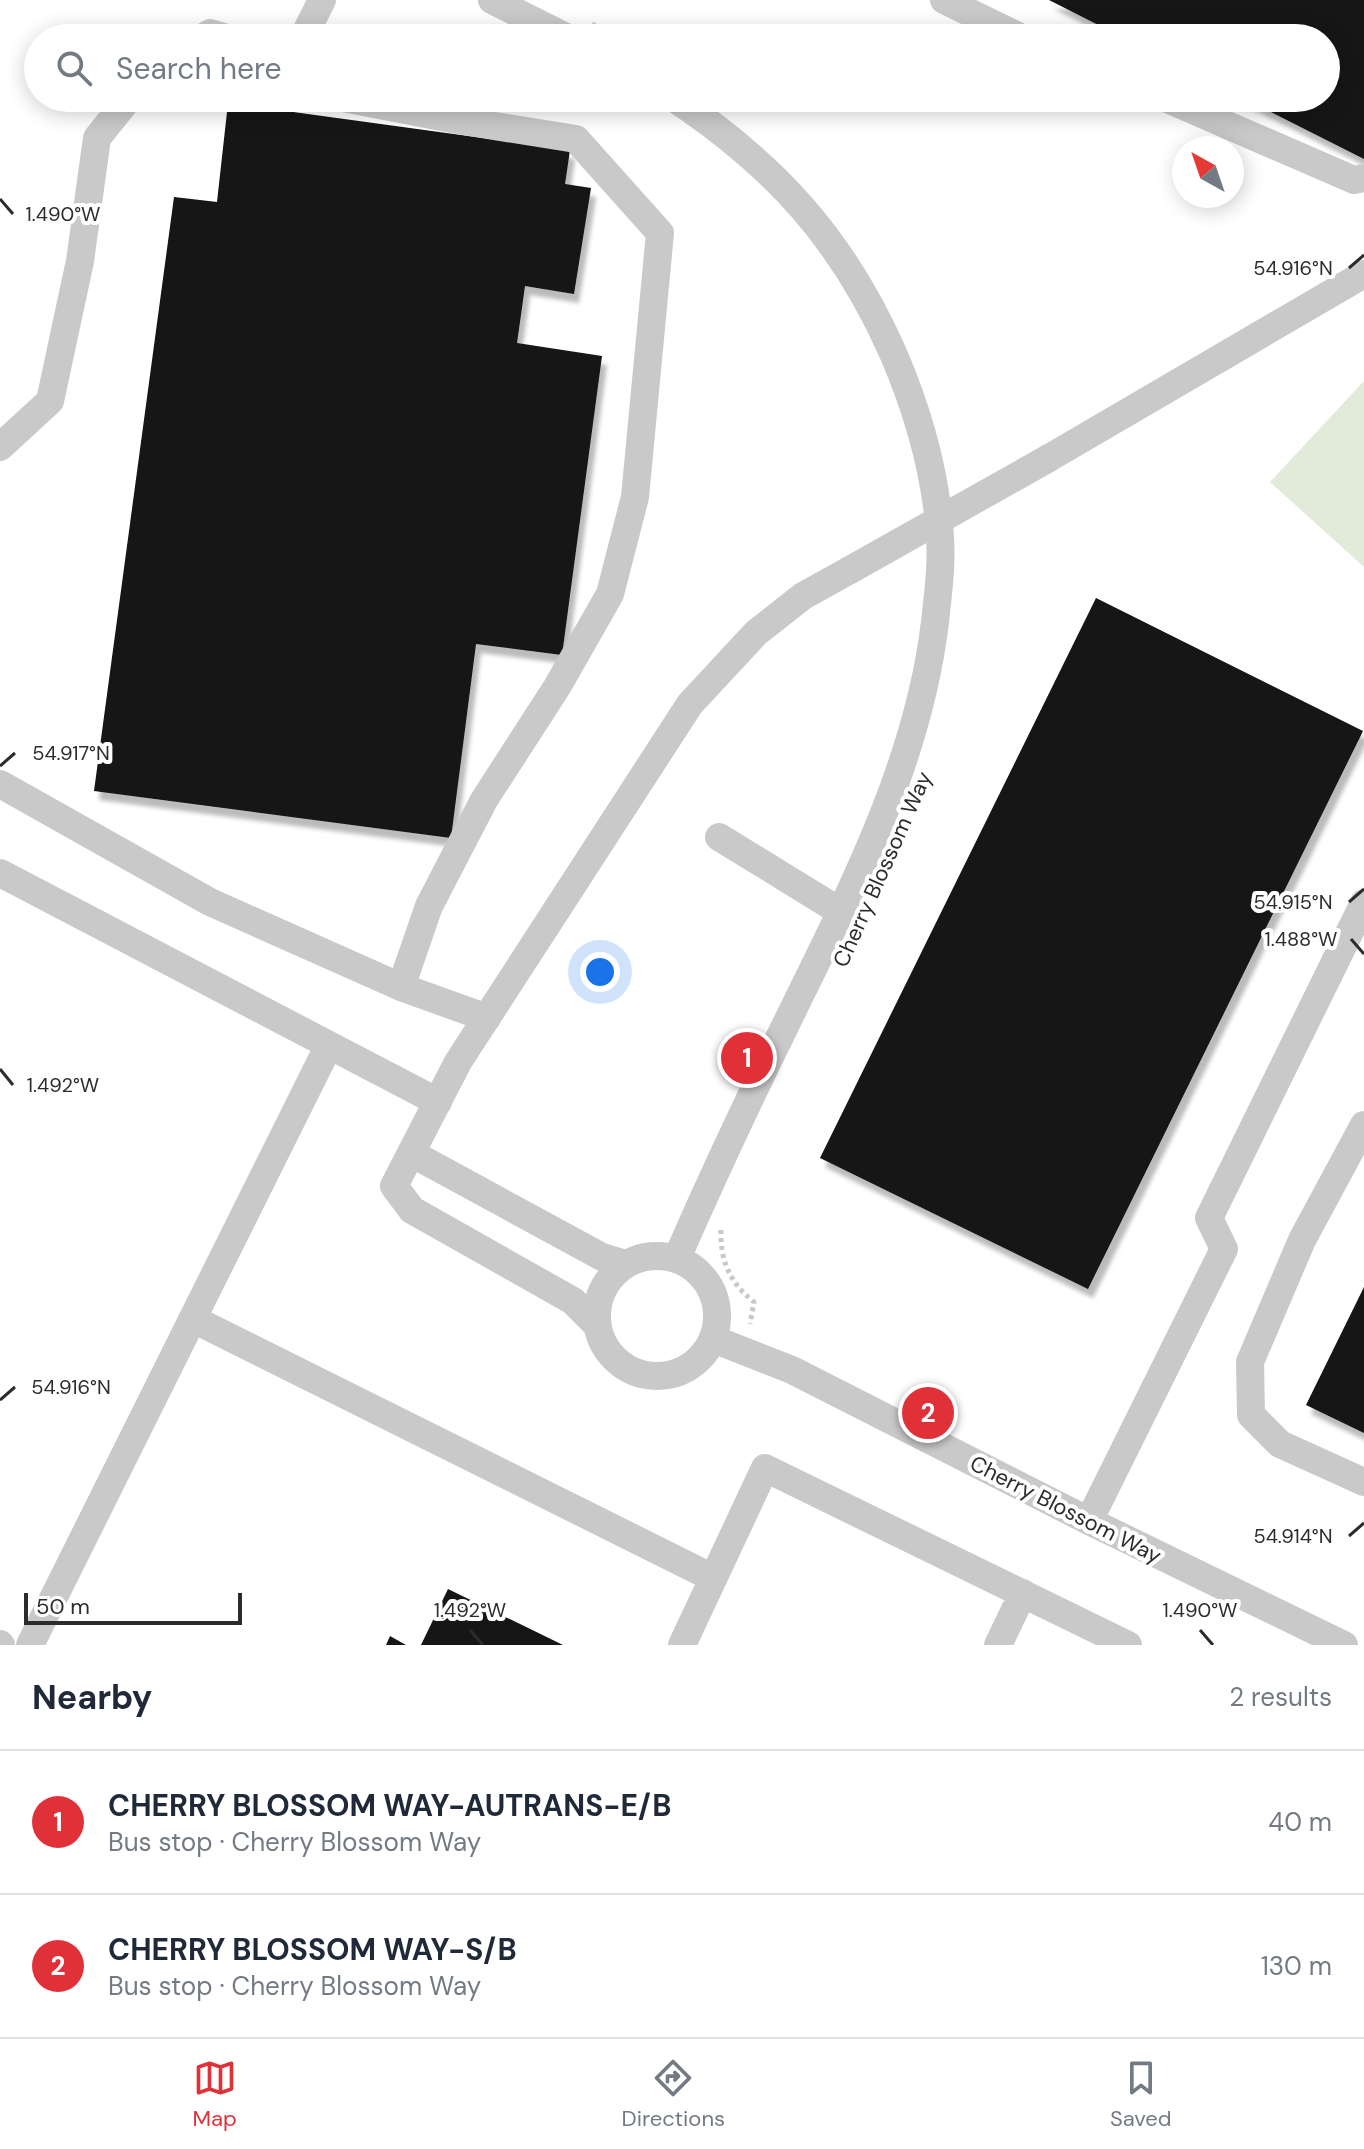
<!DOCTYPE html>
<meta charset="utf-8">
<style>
:root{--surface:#fff;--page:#f6f6f7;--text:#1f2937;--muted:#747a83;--line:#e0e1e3;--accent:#e03139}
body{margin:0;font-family:"DM Sans",sans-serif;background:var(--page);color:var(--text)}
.compass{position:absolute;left:1172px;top:136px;width:72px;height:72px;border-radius:50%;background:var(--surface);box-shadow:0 4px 20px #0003;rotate:320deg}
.scale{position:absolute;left:24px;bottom:20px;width:218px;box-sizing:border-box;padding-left:8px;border:4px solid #2c2c2c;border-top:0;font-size:22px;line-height:28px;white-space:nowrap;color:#2c2c2c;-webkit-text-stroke:6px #fff;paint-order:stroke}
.you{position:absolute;left:600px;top:972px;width:28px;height:28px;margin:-20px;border:6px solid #fff;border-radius:50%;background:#1a73e8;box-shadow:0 0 0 12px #1a73e833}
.badge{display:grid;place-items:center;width:52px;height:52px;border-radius:50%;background:var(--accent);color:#fff;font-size:26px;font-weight:700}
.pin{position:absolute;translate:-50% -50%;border:4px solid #fff;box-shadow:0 2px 8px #0006}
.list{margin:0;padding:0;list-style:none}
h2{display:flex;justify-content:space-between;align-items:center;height:104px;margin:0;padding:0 32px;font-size:34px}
h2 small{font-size:26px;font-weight:400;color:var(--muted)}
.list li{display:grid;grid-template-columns:52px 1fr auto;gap:24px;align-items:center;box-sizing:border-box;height:144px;padding:0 32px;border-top:2px solid var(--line)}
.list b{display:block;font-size:30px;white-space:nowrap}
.list p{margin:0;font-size:26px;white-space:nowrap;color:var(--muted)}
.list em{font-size:26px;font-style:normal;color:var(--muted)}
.icon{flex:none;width:44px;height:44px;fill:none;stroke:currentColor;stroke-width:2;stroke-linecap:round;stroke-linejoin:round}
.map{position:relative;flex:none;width:1364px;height:1645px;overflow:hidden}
.search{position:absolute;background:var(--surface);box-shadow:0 4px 20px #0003;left:24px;right:24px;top:24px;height:88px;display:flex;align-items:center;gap:20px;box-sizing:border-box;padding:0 28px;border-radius:44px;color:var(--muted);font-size:30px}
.sheet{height:392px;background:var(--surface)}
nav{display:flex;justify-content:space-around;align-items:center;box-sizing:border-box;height:112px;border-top:2px solid var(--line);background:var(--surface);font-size:22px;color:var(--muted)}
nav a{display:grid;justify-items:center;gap:4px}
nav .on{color:var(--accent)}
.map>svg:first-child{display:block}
</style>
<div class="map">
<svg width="1364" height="1645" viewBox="0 0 1364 1645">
<defs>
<filter id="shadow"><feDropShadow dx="5" dy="9" stdDeviation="2" flood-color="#0004"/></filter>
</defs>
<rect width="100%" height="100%" fill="#fff"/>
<path fill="#e2ead9" d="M1364 381V567L1270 482Z"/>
<path fill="#131313" filter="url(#shadow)" d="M1049 0H1364V159L1243 98H1326V38H1124Z
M228 103 570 150 565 184 591 188 574 294 525 286 517 343 602 356 562 655 476 644 451 838 94 791 174 197 217 202Z
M1096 598 1363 731 1088 1289 820 1158Z
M1364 1287V1433L1306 1405Z
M448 1589 563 1645H421Z
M390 1636 406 1645H386Z"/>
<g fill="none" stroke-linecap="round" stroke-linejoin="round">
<path stroke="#c9c9c9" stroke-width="5" stroke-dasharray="4 4" stroke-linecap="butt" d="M592 24 618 38
M721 1230C720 1261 730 1283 754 1302L750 1324"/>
<path stroke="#c9c9c9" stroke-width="28" d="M492 0 568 38
M944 0 1022 38
M202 38 210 33 227 38
M303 38 322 0
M343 98 457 120 576 139 660 233 635 497 610 594 557 687 484 800 429 906 401 987 487 1018
M674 98C776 166 843 240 893 353 918 411 936 473 940 537 942 565 938 594 935 622 918 765 850 893 788 1020 749 1099 712 1178 677 1258
M1165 98 1354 180 1364 178
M0 447 50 401 80 261 97 138 129 98
M1049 458 1364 274
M0 784 210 902 401 987
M719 837 841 912
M0 873 438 1102
M1364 1125 1302 1240 1250 1362 1251 1415 1280 1444 1364 1482
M411 1153 602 1257 625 1264
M597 1316a60 60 0 1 1 120 0a60 60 0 1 1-120 0Z
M193 1319 713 1578
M597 1325 573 1301 412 1210 394 1186 458 1062 690 704 756 633 803 596 850 570
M713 1339 792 1370 1089 1521 1344 1645
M1089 1521 1224 1249 1209 1218 1364 903
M0 1644 1 1645
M30 1645 329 1045
M682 1645 765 1468 1128 1645
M998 1645 1023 1593"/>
<path stroke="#c9c9c9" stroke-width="28" d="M850 570 1049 458"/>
</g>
<path fill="none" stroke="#2c2c2c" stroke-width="3" d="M0 199 13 214M1349 268 1364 255M0 766 15 753M1349 902 1364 889M1351 939 1364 954M0 1069 13 1085M0 1400 15 1387M1349 1536 1364 1523M470 1630 483 1645M1200 1630 1213 1645"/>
<g text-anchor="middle" stroke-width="8" stroke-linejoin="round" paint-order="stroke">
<g font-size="22" fill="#2c2c2c" stroke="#fff">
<text transform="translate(882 869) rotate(-66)" y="8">Cherry Blossom Way</text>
<text transform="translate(1066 1509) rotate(27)" y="8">Cherry Blossom Way</text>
</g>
</g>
<g font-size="20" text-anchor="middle" fill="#2c2c2c" stroke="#fff" stroke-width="8" stroke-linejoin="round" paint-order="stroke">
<text x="63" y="221">1.490°W</text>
<text x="1293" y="275">54.916°N</text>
<text x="71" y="760">54.917°N</text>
<text x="1293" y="909">54.915°N</text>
<text x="1301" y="946">1.488°W</text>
<text x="63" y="1092">1.492°W</text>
<text x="71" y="1394">54.916°N</text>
<text x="1293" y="1543">54.914°N</text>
<text x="470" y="1617">1.492°W</text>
<text x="1200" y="1617">1.490°W</text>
</g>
</svg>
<svg class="compass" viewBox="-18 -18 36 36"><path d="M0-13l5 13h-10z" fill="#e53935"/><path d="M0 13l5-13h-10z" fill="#747a83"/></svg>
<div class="scale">50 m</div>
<div class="you"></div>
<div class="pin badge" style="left:747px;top:1058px">1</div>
<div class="pin badge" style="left:928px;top:1413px">2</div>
<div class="search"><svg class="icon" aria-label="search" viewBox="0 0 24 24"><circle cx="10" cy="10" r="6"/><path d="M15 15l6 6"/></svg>Search here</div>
</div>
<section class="sheet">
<h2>Nearby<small>2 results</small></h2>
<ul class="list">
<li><span class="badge">1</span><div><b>CHERRY BLOSSOM WAY-AUTRANS-E/B</b><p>Bus stop · Cherry Blossom Way</p></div><em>40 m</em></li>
<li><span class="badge">2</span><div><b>CHERRY BLOSSOM WAY-S/B</b><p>Bus stop · Cherry Blossom Way</p></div><em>130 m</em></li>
</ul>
</section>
<nav>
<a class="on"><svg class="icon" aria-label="map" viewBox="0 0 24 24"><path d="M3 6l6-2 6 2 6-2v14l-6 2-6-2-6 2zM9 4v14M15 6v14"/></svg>Map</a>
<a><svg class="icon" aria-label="directions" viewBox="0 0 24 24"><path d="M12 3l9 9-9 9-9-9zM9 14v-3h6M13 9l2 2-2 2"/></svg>Directions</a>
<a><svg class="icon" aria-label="saved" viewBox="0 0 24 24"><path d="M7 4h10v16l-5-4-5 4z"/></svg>Saved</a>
</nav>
